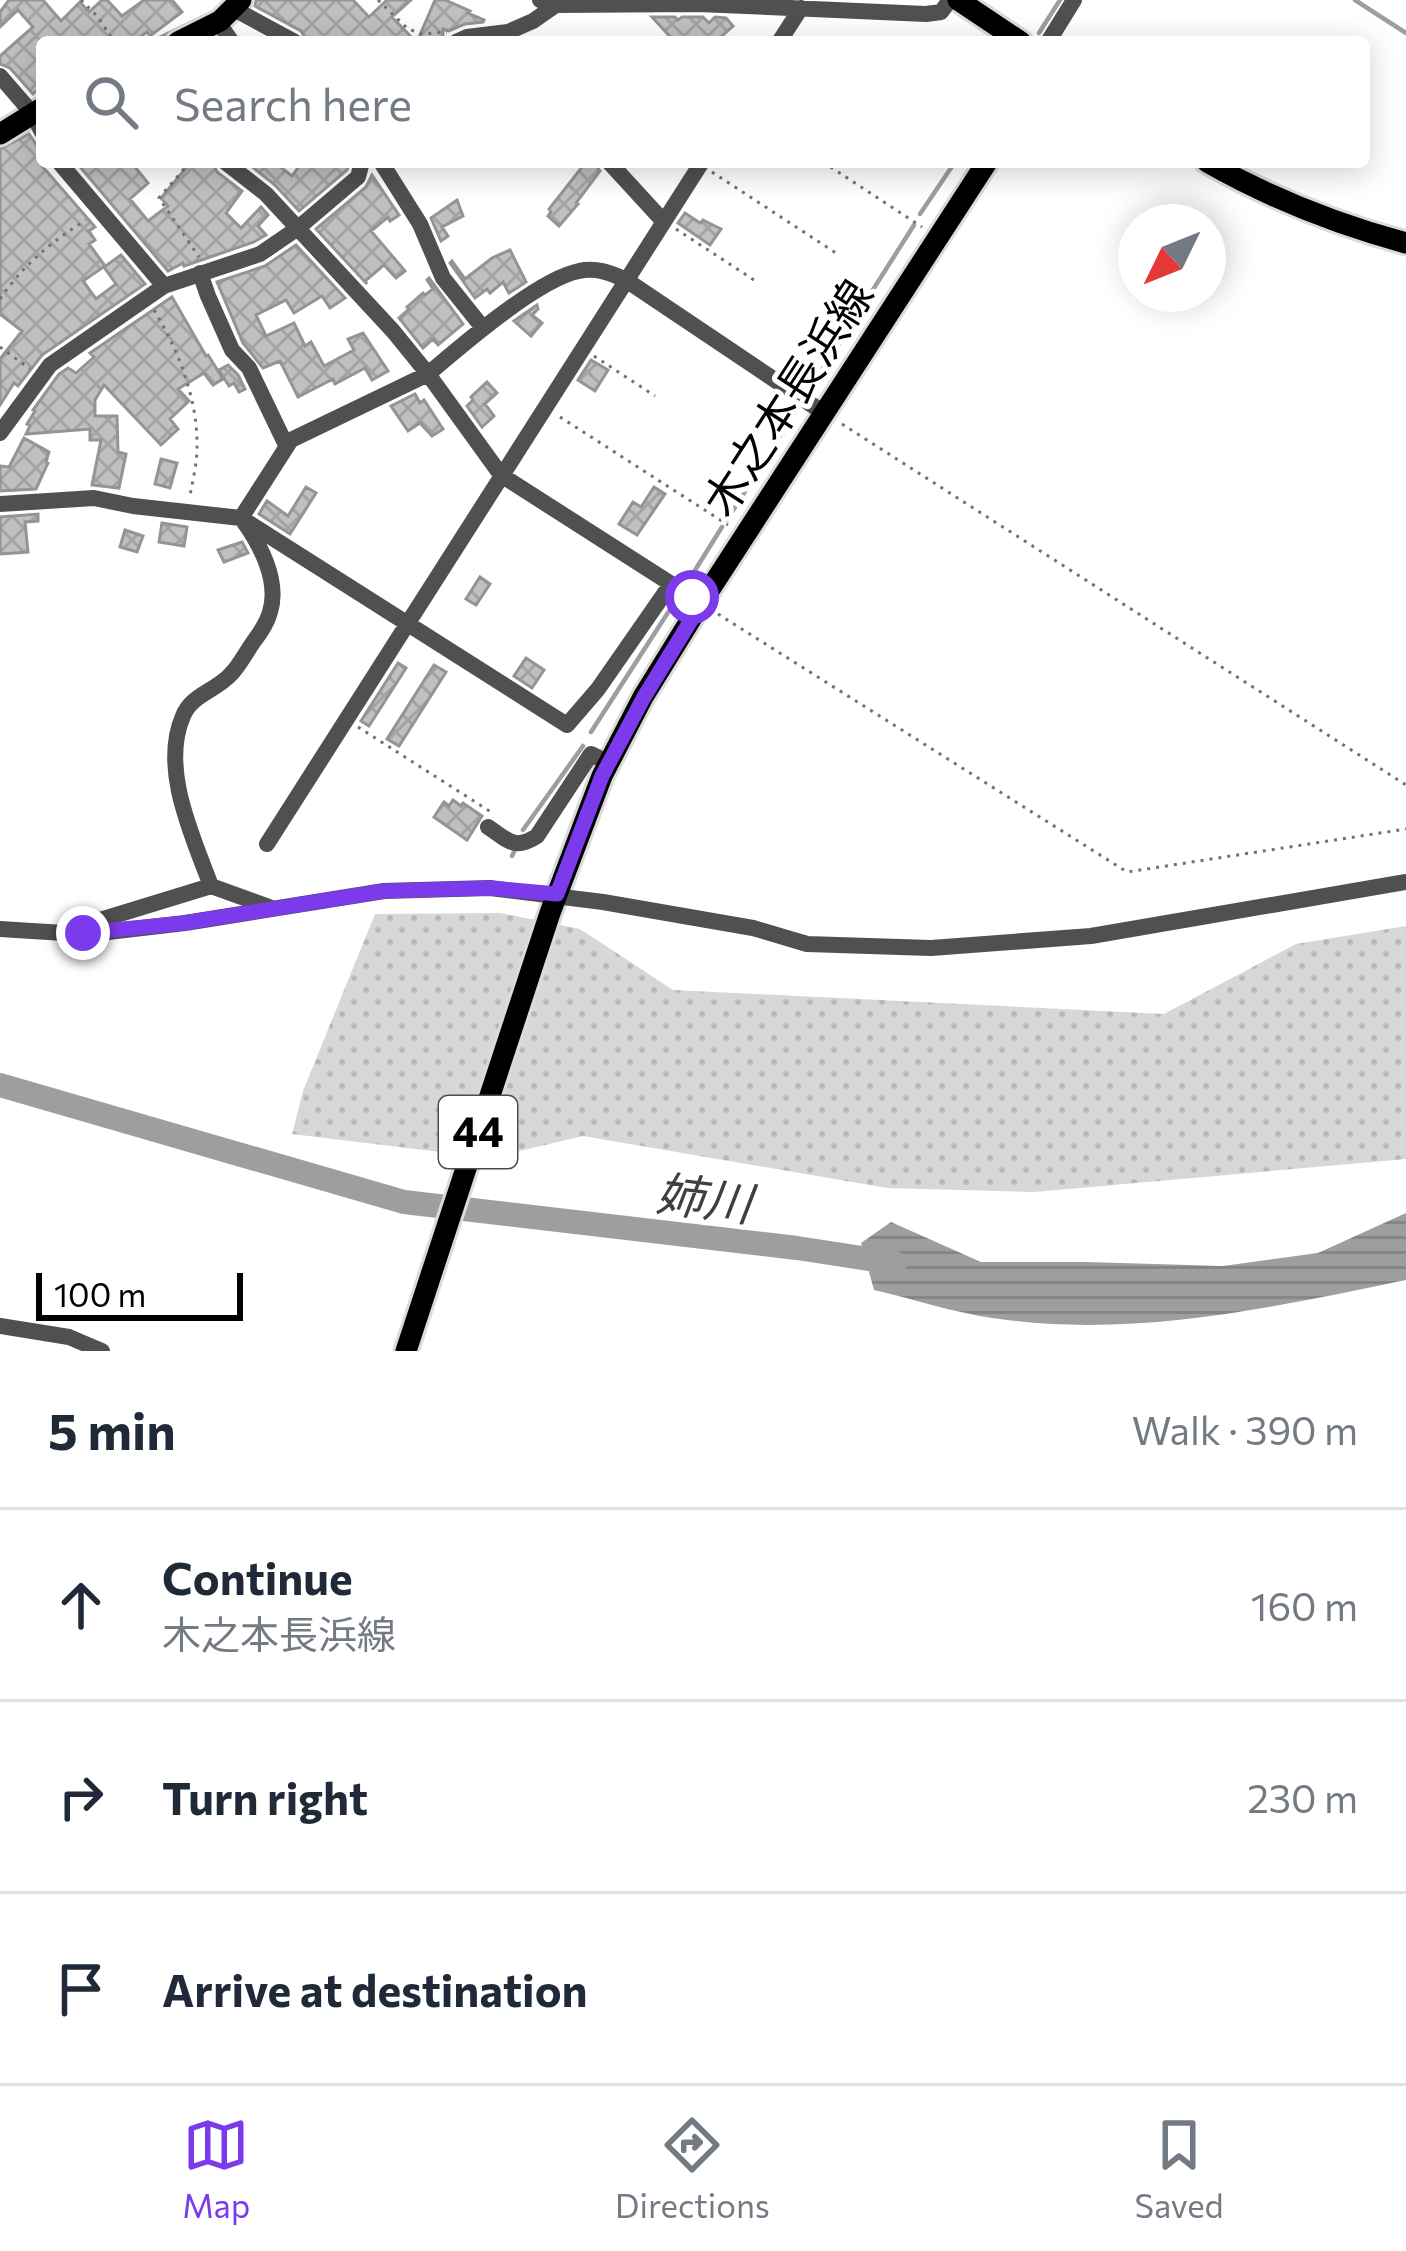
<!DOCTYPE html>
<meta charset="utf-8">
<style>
:root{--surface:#fff;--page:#f6f6f7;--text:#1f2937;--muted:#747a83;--line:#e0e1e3;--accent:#7c3aed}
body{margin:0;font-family:Commissioner,"Noto Sans JP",sans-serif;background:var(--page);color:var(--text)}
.compass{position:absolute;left:1118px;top:204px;width:108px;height:108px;border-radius:50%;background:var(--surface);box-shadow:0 6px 30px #0003;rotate:227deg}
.scale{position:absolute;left:36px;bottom:30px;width:207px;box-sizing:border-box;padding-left:12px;border:6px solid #000;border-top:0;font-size:33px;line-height:42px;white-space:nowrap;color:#000;-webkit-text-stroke:9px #fff;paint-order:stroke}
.stop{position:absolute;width:36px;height:36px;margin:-27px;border:9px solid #7c3aed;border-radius:50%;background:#fff}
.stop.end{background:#7c3aed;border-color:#fff;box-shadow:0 3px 12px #0008}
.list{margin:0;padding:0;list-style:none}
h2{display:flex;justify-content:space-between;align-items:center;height:156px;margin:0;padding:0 48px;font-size:51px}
h2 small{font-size:39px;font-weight:400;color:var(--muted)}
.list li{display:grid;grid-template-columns:78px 1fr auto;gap:36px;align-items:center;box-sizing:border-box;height:192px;padding:0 48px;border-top:3px solid var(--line)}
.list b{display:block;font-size:45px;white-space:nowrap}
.list p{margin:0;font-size:39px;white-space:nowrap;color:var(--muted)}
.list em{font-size:39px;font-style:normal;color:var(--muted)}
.icon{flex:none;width:66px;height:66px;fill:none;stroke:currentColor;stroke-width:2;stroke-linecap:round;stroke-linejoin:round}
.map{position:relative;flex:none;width:1406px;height:1351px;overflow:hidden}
.search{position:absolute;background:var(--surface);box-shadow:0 6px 30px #0003;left:36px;right:36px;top:36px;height:132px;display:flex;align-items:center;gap:30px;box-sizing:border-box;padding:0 42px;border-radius:12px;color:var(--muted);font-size:45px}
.sheet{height:732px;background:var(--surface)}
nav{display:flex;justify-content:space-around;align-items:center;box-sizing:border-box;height:168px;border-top:3px solid var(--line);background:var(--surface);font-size:33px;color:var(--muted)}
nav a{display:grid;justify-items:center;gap:6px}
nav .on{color:var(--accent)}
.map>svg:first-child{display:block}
</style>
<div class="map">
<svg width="1406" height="1351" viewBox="0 0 1406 1351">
<defs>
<pattern id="grass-dots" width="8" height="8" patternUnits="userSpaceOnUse" patternTransform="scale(3)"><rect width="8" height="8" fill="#d7d7d7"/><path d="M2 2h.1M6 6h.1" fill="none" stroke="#b7b7b7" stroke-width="1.8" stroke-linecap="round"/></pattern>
<pattern id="water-rules" width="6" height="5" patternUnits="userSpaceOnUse" patternTransform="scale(3)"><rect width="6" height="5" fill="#9e9e9e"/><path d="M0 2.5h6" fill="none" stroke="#868686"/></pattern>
<pattern id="building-cross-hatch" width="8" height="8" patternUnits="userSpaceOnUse" patternTransform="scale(3)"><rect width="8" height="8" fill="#c0c0c0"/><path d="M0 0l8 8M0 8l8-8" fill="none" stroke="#a3a3a3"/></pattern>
</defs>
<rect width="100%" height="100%" fill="#fff"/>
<path fill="url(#grass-dots)" d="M500 913 580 929 673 990 1164 1014 1296 944 1406 926V1159L1034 1192 887 1188 583 1136 490 1158 292 1134 303 1091 375 914Z"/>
<path fill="url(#water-rules)" d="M1406 1213V1280C1270 1308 1131 1339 992 1318 952 1312 913 1299 874 1290L861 1243 891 1222 981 1262H1087L1223 1266 1318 1253Z"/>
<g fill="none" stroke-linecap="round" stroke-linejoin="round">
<path stroke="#9e9e9e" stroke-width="4.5" d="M1355 0 1406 33
M1039 33 1060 0
M151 42 216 11
M28 103 42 96
M920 214 955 162
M808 392 914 225
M727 520 800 404
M687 583 722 527
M591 732 678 597
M523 830 583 746
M512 856 514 852"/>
<path stroke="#9e9e9e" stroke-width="24" d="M0 1085 404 1202 797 1248 895 1263"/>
</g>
<path fill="url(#building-cross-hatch)" stroke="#949494" stroke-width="3" d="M9 0H43L61 21 80 2 89 12 102 0H107L122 16 144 0H172L182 12 150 36 147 32 133 42H42V86L33 94 10 68 0 64V56L33 27 18 10 0 27V12Z
M256 0H353L369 17 387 0H411L392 17 416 42H308L301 31 255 6Z
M435 0H445L470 11 468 13 484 20 483 22 465 24 449 31 443 29V42H417Z
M652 17H675L678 20 682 17H703L709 23 715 17 726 18 733 26 715 42H675Z
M29 134 42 153V166L95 227 89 231 95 240 89 244 105 266 83 281 96 299 116 284 104 267 121 255 145 284 42 355 18 386 14 383 0 405V359L22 331 0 314V149Z
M76 162H131L148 183 130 199 148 221 168 206 161 198 191 162H212L217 172 242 191 226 213 241 228 261 207 268 215 258 226 266 235 254 242 184 266 183 263 168 271Z
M246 162H274L292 176 302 162H349L347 170 299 211 275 185Z
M586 162H594L600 171 576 203 578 204 559 226 548 216 551 212 549 209Z
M372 175 399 215 390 221 388 217 371 231 405 271 396 278 384 265 365 281 367 284 316 229 366 187Z
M457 200 463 216 442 227 448 236 441 241 431 218Z
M685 213 700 223 703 220 721 229 710 245 678 223Z
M296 245 345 298 330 308 322 296 294 313 286 300 256 315 266 336 294 323 305 346 311 342 324 366 354 350 348 339 363 333 388 371 372 380 365 368 335 384 333 379 298 397 280 361 263 368 243 343 217 282 265 266Z
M510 250 526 282 509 293 503 282 490 293 487 289 475 298 450 263 452 261 465 279 492 258Z
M429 278 463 324 438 345 433 339 423 348 399 318 409 309 407 307 423 293 425 295 433 289 427 280Z
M172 297 206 356 208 355 223 379 213 385 204 373 178 389 189 401 170 419 178 429 161 445 104 385 95 400V416H117L118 452 126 454 119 488 92 485 101 440H90V429L26 434 30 426 27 424 35 411 33 410 59 374 68 368 76 373 94 357 90 353Z
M537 305 538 309 532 315 542 323 531 336 514 321Z
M591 360 608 370 595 391 578 380Z
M228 365 238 375 245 389 239 392 234 383 229 386 219 370Z
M487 382 497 393 485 404 494 416 482 427 467 406 473 400 471 397Z
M415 394 420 403 424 400 443 429 432 436 420 423 408 431 391 406Z
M24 438 49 452 46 462 48 463 36 489 0 491V466L9 467Z
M161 459 177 463 170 488 155 484Z
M306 487 316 493 290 534 259 514 267 501 288 516Z
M654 487 665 494 637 535 619 524 633 502 641 507Z
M38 514V521L25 522 28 552 0 554V517Z
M162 523 187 527 184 546 159 542Z
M125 530 143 536 137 552 120 547Z
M242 542 248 553 224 562 218 550Z
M480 577 490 584 476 605 466 599Z
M526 658 544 670 532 688 514 676Z
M398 663 406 668 369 726 361 721Z
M434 665 446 672 399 746 387 739Z
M453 800 461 806 463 803 482 816 467 840 434 817 444 802 449 806Z"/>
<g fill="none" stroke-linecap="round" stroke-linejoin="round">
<defs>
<path id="major" d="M958 0 1021 42
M178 42 220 21 241 0
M0 134 42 108
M1207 162C1270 198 1336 224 1406 243
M406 1351 550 913 602 776 643 697 701 603 987 162"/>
</defs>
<use href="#major" stroke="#dbdbdb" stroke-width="27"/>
<path stroke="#727272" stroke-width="3" stroke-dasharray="3 6" stroke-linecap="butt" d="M81 0 98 17 114 42
M378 0 407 28 420 34 447 32
M190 162 159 198 199 257
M823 162 922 227
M712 172 839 255
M676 229 754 280
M0 299C24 264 51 242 86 220
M154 310C178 350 198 399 197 447 197 463 193 480 190 495
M0 347 30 369
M594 356 655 396
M560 417 728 525
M842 424 1406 785
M718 614 1127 872 1406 829
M358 727 491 812"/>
<path stroke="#505050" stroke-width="16" d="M540 0 556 5 699 4 926 14 941 12 950 0
M234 9 295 42
M218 22 232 42
M508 32 533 21 556 5
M456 42 467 37 508 32 514 42
M779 42 801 8
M1048 42 1074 0
M0 76 32 113 42 132
M225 162 266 194 393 331 428 374 291 440 241 518C259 542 280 580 270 612 267 624 259 634 252 644 245 654 239 666 231 674 216 691 192 694 183 716 160 769 193 837 211 886L269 907
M381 162 420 224 443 278 483 328
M609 162 664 222
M200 273 208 296 232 350 249 368 286 445
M164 286 260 254 298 228 358 177 362 162
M0 433 50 365 164 286 59 162
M0 504 94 498 133 506 241 518 567 725 598 689 671 584
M701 603 501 475 428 374C461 346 538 279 579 271 596 267 611 273 626 280L824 413
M488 827C508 840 514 851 537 836L591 754 609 763
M267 844 702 162
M74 928 211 886
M0 929 64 933 108 932 185 923 384 891 490 888 603 902 753 928 807 944 931 948 1091 936 1406 882
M0 1326 69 1337 102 1351"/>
<use href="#major" stroke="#000" stroke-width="21"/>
</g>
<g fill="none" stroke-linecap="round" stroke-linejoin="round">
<path stroke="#7c3aed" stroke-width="15" d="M83 933 184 923 384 891 490 888 557 894 602 776 644 697 701 604 692 597"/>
</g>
<g text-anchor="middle" stroke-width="10" stroke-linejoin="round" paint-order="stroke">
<rect fill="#fff" stroke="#4c4c4c" stroke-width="3" x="439" y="1096" width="78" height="72" rx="9"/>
<g font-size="42" font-weight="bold" fill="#000">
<text x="478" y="1147">44</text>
</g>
<g font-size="45" fill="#000" stroke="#fff">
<text transform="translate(788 398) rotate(-57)" y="16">木之本長浜線</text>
</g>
<g font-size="48" font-style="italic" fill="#3f3f3f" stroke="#fff">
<text transform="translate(704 1199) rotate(7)" y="17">姉川</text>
</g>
</g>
</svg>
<svg class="compass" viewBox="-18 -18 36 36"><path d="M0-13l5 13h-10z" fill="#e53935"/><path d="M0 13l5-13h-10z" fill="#747a83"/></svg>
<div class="scale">100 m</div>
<div class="stop" style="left:692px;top:597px"></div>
<div class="stop end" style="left:83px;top:933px"></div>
<div class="search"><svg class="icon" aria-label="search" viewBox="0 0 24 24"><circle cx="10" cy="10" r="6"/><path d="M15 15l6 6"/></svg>Search here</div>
</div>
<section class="sheet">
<h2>5 min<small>Walk · 390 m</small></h2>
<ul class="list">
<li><svg class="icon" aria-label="ahead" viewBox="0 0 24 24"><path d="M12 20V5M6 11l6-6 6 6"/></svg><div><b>Continue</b><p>木之本長浜線</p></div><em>160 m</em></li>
<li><svg class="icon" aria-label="right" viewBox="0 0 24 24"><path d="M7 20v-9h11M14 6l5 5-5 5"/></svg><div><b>Turn right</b></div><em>230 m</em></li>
<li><svg class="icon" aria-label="arrive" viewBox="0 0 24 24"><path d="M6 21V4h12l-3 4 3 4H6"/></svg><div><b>Arrive at destination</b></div></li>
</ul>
</section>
<nav>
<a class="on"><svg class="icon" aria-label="map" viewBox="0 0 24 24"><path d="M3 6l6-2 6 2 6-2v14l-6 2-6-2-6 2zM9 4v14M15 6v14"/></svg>Map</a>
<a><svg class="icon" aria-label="directions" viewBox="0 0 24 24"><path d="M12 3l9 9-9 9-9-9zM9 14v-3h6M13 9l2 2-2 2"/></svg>Directions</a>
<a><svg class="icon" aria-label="saved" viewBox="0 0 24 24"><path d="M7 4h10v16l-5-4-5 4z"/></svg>Saved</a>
</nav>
